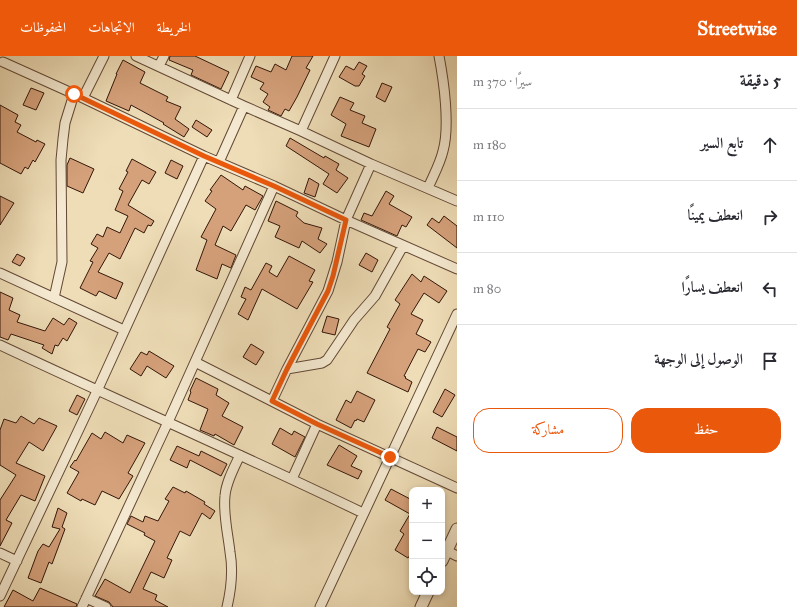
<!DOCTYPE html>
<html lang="ar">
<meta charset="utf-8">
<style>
:root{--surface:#fff;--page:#f7f7f7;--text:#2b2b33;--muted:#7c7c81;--line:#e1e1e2;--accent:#ea580c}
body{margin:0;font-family:"IM FELL Great Primer",Amiri,serif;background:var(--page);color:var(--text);direction:rtl}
.controls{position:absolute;right:12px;bottom:12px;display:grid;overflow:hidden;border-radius:8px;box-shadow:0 2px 6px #0003}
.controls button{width:36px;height:36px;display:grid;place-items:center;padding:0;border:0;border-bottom:1px solid var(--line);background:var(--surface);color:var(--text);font:20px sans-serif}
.stop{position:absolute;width:12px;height:12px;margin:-9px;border:3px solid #ea580c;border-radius:50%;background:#fff}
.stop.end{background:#ea580c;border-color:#fff;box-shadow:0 1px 4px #0008}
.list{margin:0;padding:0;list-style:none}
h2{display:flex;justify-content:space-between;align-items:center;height:52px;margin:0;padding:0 16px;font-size:17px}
h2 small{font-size:13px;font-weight:400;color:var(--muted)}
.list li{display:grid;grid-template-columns:26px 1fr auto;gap:12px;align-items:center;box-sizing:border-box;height:72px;padding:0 16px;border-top:1px solid var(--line)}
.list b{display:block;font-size:15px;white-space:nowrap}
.list em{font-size:13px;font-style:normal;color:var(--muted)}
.actions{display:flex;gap:8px;padding:12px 16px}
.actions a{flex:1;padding:9px 0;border:1px solid var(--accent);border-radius:16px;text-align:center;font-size:14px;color:var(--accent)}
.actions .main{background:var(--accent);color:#fff}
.icon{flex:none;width:22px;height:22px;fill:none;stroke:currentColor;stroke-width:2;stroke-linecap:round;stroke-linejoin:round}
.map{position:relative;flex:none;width:457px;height:551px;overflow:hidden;direction:ltr}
header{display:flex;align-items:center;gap:24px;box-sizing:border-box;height:56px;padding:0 20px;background:var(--accent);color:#fff}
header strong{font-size:19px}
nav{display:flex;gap:22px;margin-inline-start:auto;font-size:14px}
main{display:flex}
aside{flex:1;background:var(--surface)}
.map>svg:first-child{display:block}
</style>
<header>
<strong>Streetwise</strong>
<nav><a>الخريطة</a><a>الاتجاهات</a><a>المحفوظات</a></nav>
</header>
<main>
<aside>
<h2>5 دقيقة<small>سيرًا · 370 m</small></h2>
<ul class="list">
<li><svg class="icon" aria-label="ahead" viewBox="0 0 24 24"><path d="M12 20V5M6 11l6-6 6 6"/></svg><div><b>تابع السير</b></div><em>180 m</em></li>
<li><svg class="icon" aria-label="right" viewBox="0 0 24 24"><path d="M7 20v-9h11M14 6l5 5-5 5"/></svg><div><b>انعطف يمينًا</b></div><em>110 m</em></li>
<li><svg class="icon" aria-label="left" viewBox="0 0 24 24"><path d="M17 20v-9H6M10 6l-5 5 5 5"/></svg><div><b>انعطف يسارًا</b></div><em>80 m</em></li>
<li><svg class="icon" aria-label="arrive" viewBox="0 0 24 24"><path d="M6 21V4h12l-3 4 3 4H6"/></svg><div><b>الوصول إلى الوجهة</b></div></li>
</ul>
<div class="actions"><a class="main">حفظ</a><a>مشاركة</a></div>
</aside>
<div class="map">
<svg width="457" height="551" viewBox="0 0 457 551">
<rect width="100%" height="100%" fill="#eeddb7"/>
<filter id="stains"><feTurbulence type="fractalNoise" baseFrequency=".005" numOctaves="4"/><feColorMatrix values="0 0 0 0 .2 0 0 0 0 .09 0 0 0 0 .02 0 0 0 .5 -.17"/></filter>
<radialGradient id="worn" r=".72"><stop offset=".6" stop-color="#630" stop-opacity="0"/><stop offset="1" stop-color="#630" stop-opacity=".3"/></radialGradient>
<path fill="#d5a17b" stroke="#331609" d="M170 0H195L229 16 221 33 191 19 193 14 169 4Z
M292 0H313L306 12 310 14 297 41 289 55 285 53 281 60 268 54 270 51 263 46 268 38 260 33 264 27 251 21 256 10 271 16 275 8 286 14Z
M123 4 145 16 140 27 168 41 166 45 181 51 175 63 189 73 184 81 163 68 164 67 131 49 129 55 106 45 117 18H116Z
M359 6 367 10 362 18 365 20 359 30H355L339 21 346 10 354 14Z
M382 27 392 31 385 46 376 41Z
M31 32 44 37 36 54 23 49Z
M340 41 354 47 350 54 365 60 362 67 376 73 369 91 341 80 346 68 331 59Z
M0 49 18 59 15 66 21 69 17 76 36 86 37 84 45 88 35 106 33 104 28 113 25 111 21 118 0 107Z
M196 64 212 74 207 81 192 71Z
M290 82 324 102 325 100 339 108 336 114 348 122 337 137 323 128 329 118 286 90Z
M70 102 94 113 83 137 67 130V109Z
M132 103 156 116 149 128 142 124 128 149 154 165 151 170 148 169 144 177 135 172 120 203 109 197 98 216 123 227 116 243 99 235 96 240 80 232 93 206 90 205 98 192 91 188 97 178 103 181 107 171 120 177 128 160 115 154 123 135 119 133 128 116 126 115Z
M171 104 183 110 177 123 165 117Z
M221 119 243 134 245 130 263 140 255 154 246 149 231 175 223 170 215 189 236 199 231 212 222 208 217 223 196 214 207 184 201 181 216 153 205 145 212 135 210 134Z
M309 122 319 128 315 141 304 137Z
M386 135 394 140 389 148 412 161 406 171 402 169 397 180 361 164 364 157 372 160Z
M0 140 14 147 0 169Z
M276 145 298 156 296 160 304 167 322 172 318 183 327 188 320 197 302 185 299 192 275 181 280 170 268 165Z
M444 160 457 170V192L427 169 432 162 439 167Z
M366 197 378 204 372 216 359 209Z
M17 198 25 202 20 210 12 206Z
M289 200 315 214 309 225 313 226 297 253 262 233 248 264 238 258 246 243 241 241 245 231 251 234 266 207 272 210 269 216 277 221Z
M412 218 421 226 424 220 447 235 439 247 424 237 411 258 423 264 416 278 431 286 425 296 418 293 404 320 406 321 405 322 412 326 408 336 367 317 390 273 387 271 400 248 395 244Z
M0 236 13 242 9 254 20 259 17 266 45 275 53 262 64 269 69 262 77 267 67 285 63 282 58 290 55 289 52 298 42 292 44 289 11 278 8 284 0 281Z
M327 260 339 263 335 279 322 276Z
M251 288 264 296 256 309 243 301Z
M149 295 174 310 166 322 147 310 141 320 130 313 141 296 147 299Z
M196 322 218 333 216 339 229 347 222 360 243 371 234 389 215 378 214 380 200 374 208 353 188 344 191 336 190 335Z
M445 333 455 339 442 361 433 356Z
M357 335 375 344 364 366 357 363 356 365 355 364 351 372 336 364 346 344 351 347Z
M77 339 85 343 77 359 69 355Z
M21 360 34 368 39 362 57 370 43 395 29 386 16 407 45 420 35 445 21 439 6 464 12 467 0 490V444L16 419 0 409V374L4 363 16 367Z
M437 371 457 381V395L432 382Z
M280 372 292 379 294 375 305 381 295 401 272 388Z
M105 376 123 387 127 379 145 387 128 417 133 420 119 443 102 435 95 449 82 443 81 445 67 437 79 416 70 411 75 404 76 405 92 377 101 383Z
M339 389 357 400 351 410 362 415 358 423 327 409Z
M177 390 199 400 201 395 227 408 221 420 190 404 187 412 170 404Z
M173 431 185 437 186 435 205 446 204 448 215 455 210 463 202 457 190 480 180 475 167 502 172 504 164 522 151 516 143 533 157 539 155 544 168 551H113L109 546 95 540 105 523 130 537 155 485 144 479 145 477 127 468 131 460 143 466 145 460 158 465 169 445 165 443Z
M391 433 412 444V496L408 502 395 494 404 478 400 475 410 458 385 444Z
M58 452 67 457 62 471 65 473 52 508 49 506 41 527 28 522 38 495 43 488 49 491 60 473 52 471Z
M40 532 77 548 76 551H4L13 534 33 545Z"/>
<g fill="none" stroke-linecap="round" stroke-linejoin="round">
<defs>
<path id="minor" d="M136 0 244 50 301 75 371 108 457 145
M3 6 83 42 204 100 274 130 346 164 457 213
M159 10 164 0
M83 42 104 0
M231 44 250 0
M301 75 335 0
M219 106 244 50
M428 132C433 120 440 108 443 95 450 70 444 26 439 0
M0 217 124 274
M54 242 62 206 61 104 63 83 65 67 74 38
M0 289C121 346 243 399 363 457
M195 306 317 368 457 432
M287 313 322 307 327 304 354 264 375 240 403 190
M272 345 287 313 328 235 337 206 346 164 371 108
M292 423 317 368
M447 495 457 500
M0 497 17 505
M0 540 97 335 204 100
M86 542 106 551
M82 551 168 366 274 130
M227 551C231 534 233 513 230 496 228 478 223 458 225 440 226 426 234 412 240 399
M320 551 457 258"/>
<path id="tertiary" d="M442 505 457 473
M421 551 428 536"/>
</defs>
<use href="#minor" stroke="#624834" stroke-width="11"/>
<use href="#tertiary" stroke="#624834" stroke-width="13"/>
<use href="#minor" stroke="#f4e9d0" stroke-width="9"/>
<use href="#tertiary" stroke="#f4e9d0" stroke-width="11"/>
</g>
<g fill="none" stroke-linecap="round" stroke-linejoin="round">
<path stroke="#ea580c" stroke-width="5" d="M74 38 204 100 274 130 346 164 333 220 328 235 287 313 272 345 317 368 390 401"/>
</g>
<rect width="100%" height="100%" filter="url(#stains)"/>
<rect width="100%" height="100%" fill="url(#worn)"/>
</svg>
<div class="controls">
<button>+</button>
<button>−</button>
<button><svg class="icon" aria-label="locate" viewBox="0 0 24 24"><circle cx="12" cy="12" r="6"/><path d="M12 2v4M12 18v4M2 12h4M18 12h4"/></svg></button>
</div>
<div class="stop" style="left:74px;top:38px"></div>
<div class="stop end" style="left:390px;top:401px"></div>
</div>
</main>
